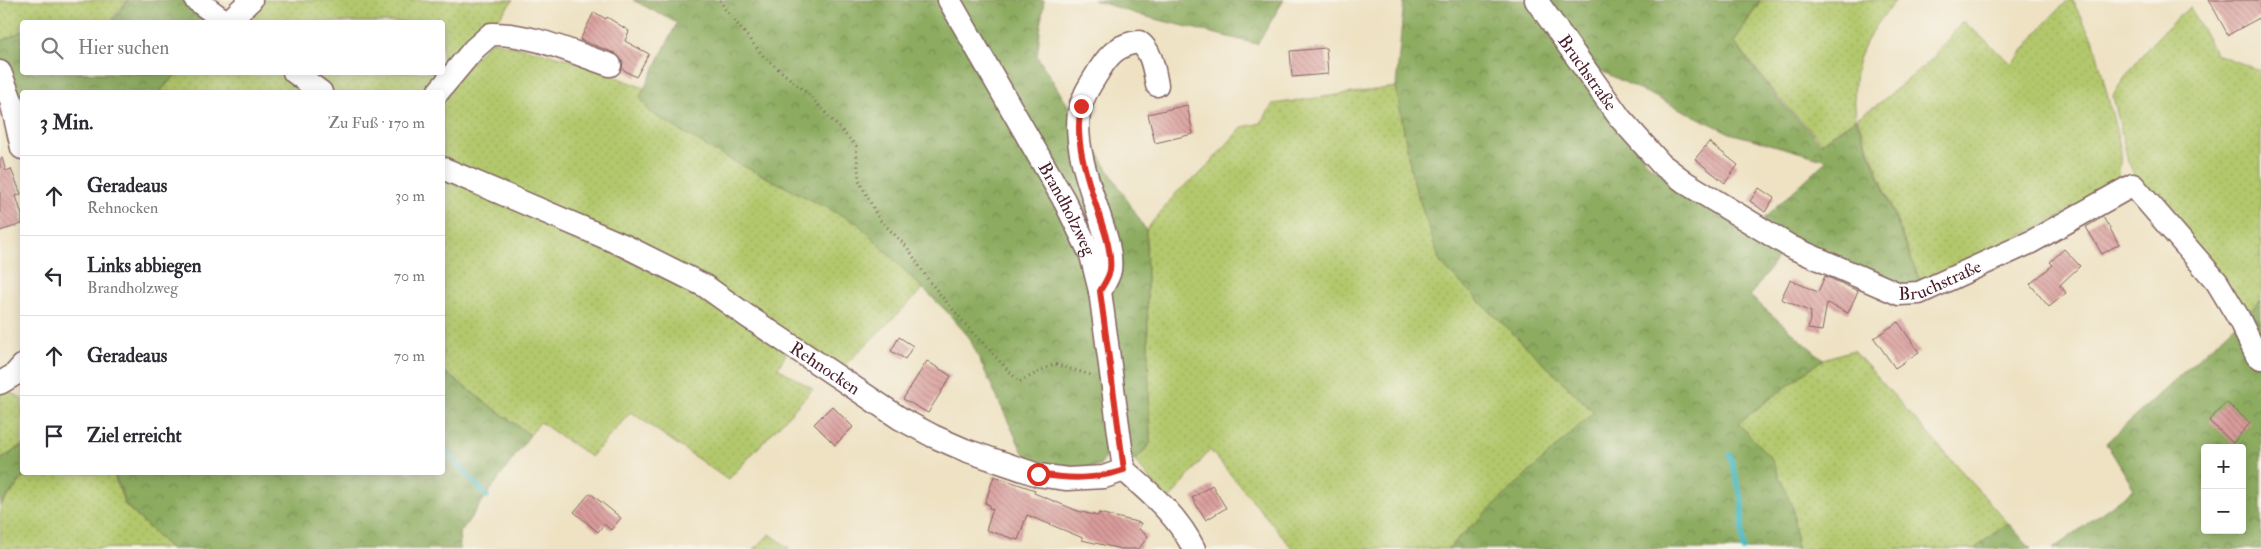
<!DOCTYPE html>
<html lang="de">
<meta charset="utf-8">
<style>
:root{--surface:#fff;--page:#f7f7f7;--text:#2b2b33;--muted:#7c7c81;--line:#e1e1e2}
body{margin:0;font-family:"IM FELL Double Pica",serif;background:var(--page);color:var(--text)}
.controls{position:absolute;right:15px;bottom:15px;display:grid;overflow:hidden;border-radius:5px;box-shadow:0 2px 12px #0003}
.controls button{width:45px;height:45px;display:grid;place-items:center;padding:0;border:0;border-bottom:1px solid var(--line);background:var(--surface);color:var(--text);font:25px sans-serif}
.stop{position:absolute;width:15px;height:15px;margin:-11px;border:4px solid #d93025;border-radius:50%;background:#fff}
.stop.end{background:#d93025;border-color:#fff;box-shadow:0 1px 5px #0008}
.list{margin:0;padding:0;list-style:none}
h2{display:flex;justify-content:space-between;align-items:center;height:65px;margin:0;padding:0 20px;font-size:21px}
h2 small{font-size:16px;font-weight:400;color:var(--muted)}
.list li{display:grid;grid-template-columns:32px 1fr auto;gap:15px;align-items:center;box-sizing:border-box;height:80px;padding:0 20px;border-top:1px solid var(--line)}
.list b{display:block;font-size:19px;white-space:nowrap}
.list p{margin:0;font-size:16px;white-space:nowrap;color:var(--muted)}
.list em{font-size:16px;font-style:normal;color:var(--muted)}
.icon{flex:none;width:28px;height:28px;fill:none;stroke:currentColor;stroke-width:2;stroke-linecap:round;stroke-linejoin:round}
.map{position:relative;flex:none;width:2261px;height:549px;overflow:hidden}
.search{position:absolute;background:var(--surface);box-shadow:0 2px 12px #0003;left:20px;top:20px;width:425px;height:55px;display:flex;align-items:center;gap:12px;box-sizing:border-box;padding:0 18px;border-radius:5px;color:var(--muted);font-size:19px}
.panel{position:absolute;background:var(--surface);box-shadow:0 2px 12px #0003;left:20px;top:90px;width:425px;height:385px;border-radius:5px}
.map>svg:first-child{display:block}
</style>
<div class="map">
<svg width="2261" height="549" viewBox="0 0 2261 549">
<defs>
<pattern id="grass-dots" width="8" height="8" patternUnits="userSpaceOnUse" patternTransform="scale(1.25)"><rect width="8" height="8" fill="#b2c86c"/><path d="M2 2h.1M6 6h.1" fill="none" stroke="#9bab5e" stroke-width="1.8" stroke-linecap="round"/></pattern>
<pattern id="forest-crowns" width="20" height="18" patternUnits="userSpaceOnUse" patternTransform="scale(1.25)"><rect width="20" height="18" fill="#8dac60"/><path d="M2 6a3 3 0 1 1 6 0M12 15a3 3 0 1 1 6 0" fill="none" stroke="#758b4f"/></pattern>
<pattern id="building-back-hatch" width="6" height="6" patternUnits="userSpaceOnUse" patternTransform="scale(1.25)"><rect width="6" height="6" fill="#d99c9b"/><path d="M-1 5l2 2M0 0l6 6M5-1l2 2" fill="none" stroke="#b27f7f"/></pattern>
</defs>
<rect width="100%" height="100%" fill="#f7f3e8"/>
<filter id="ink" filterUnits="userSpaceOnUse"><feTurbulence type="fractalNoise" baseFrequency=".02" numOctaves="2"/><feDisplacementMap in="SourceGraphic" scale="10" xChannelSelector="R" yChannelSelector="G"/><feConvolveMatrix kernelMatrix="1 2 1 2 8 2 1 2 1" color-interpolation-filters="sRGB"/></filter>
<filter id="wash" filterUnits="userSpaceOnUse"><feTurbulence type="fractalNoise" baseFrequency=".0096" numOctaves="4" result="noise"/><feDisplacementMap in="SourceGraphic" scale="20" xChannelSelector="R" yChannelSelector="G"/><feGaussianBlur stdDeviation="1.12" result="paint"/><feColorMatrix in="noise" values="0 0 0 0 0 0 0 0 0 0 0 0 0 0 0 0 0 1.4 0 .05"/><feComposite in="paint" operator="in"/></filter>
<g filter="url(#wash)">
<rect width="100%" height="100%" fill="#eee2c3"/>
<path fill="url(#grass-dots)" stroke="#7e744c" d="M0 0H128L109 22H22V31L0 42Z
M263 0H513L492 27 432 92H329L303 73 442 72V22H244V19Z
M1761 0H1896C1862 42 1850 62 1856 118L1822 142 1778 97 1734 42Z
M2069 0H2072L2094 42 2121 150 2119 176 2112 190 1922 286 1857 118 1882 101 1929 62 1963 21 2012 64C2031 43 2046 18 2069 0Z
M2190 7 2216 54 2261 71V300L2248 312 2137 181 2128 161 2113 96C2132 63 2161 31 2190 7Z
M491 41 570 59 644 88 640 97 650 112 716 152 857 223 923 289 842 368 443 163 442 92Z
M178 72 281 73 306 92H160Z
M1396 87 1413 181 1441 264 1594 412 1447 549H1293L1210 450 1168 501 1135 461 1150 444 1146 230 1177 192 1202 172 1242 127 1261 123 1273 104Z
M443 175 499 199 698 292 788 350 778 368 813 389 728 480 631 412 591 457 540 422 530 435 443 371Z
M1853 350 2008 523 1974 549H1797L1793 508 1738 423 1823 359Z
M3 389 22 398V415L21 417 22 420V445L0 460V391Z
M27 473H113L125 505 170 548 0 549V507Z
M770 534 790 549H754Z"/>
<path fill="url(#forest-crowns)" stroke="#6c6646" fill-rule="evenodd" d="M129 0H184L213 22H111Z
M633 0H1044L1037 56 1146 230 1150 444 1135 461 1108 454 1100 466 1066 473 1037 467 1022 451 969 337 948 313 857 223 716 152 650 112 640 97 677 23Z
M1093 0H1284L1257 44 1143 16Z
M1404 0H1532L1649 165 1783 250 1750 296 1823 359 1738 423 1771 458 1793 508 1797 549H1447L1594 412 1441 264 1413 181 1396 87Z
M1544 0H1760L1734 42 1777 98 1821 143 1856 119 1922 286 1907 290 1760 222 1827 160 1730 133 1593 67Z
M22 31V72L177 73 159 92H22V122L0 61V42Z
M2261 301V549H2053L2134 489 2106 443ZM2205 448H2242V530H2205Z
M443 371 530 435 459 534 460 549H171L126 505 114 473 442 472Z
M22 446V472L26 473 0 506V460Z
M2008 523 2031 549H1974Z"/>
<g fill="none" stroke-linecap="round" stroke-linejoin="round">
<path stroke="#4bbac3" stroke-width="5.5" d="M442 447 487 496
M1730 455 1742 501 1743 549"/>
</g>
<g id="blocks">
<path fill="url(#building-back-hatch)" d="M2209 0H2261V17L2228 35Z
M594 12 606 19 607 17 629 31 625 41 649 54 636 77 622 69 623 62 615 53 580 40Z
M1326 48 1328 74 1292 77 1290 51Z
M1187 105 1193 134 1155 143 1148 114Z
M1709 142 1738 165 1725 183 1695 159Z
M2 158 6 171 11 169 21 194 16 196 22 215V224L0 231V159Z
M1759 188 1774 198 1765 212 1750 201Z
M2103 217 2119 244 2102 254 2086 227Z
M2064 249 2080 266 2060 285 2066 293 2049 307 2030 284 2053 265 2050 262Z
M1825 276 1858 291 1848 313 1827 303 1822 331 1808 329 1811 312 1781 299 1790 280 1818 292Z
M1898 322 1919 352 1895 368 1874 338Z
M899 337 913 346 905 359 891 351Z
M927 361 951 376 928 413 903 399Z
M2226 402 2250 423 2233 443 2209 421Z
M832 406 853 427 835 445 814 424Z
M994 476 1035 490 1034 493 1078 511 1098 516 1099 513 1141 523 1139 529 1148 536 1139 549H1121L1082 540 1083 538 1027 515 1018 540 986 530 993 509 989 508 990 505 985 503Z
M1212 485 1226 508 1206 520 1192 498Z
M590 493 621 518 611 530 604 524 598 532 574 512Z"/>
</g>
</g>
<g filter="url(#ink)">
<use href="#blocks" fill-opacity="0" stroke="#836360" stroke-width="1"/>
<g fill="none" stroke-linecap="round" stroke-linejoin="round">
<defs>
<g id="minor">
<path d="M196 0 226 22"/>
<path id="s1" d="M949 0 1064 200 1091 255 1100 291 1124 470"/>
<path id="s2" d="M1536 0 1620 118 1661 164 1686 183 1791 247 1899 294 1919 293 2031 242 2133 185 2217 282 2238 317 2257 356 2261 358"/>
<path d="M228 22 251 0"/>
<path d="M0 72 11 100 22 148"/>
<path d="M294 72 321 92"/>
<path d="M438 92 474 49 491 34C531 33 573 53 610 65"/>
<path id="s3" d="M442 168 623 245 705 286 747 316 901 419 933 436 965 450 1038 475 1067 479 1104 477 1124 470"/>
<path d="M1100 291C1104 284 1109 277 1110 270 1112 254 1106 236 1101 221 1091 189 1074 148 1079 113 1082 96 1091 84 1100 69 1110 53 1120 44 1139 42 1152 51 1154 70 1157 85"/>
<path d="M0 383 14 375 22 366"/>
<path d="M1124 470C1151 494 1178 516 1194 549"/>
</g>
</defs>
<use href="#minor" stroke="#836360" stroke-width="25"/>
<path stroke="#836360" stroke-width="3" stroke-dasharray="1 4" stroke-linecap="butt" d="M720 0 725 9 764 57 808 94 856 146 859 180 879 219 907 247 929 281 966 325 1019 382 1054 364 1091 375"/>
<use href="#minor" stroke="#fff" stroke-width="22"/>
</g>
</g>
<g fill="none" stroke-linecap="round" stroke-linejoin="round" filter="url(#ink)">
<path stroke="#d93025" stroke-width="6" d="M1038 474C1068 479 1095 480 1124 470L1100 291C1104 284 1109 277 1110 270 1112 254 1106 236 1101 221 1090 185 1073 144 1081 106"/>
</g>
<g text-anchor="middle" stroke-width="4" stroke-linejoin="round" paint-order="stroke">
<g font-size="18" fill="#4a1f2b" stroke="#f7f3e8">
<text dy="6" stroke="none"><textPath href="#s2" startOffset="89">Bruchstraße</textPath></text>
<text dy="6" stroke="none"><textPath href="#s1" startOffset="240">Brandholzweg</textPath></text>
<text dy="6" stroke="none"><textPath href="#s2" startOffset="522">Bruchstraße</textPath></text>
<text dy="6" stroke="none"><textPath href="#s3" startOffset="434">Rehnocken</textPath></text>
</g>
</g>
</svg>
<div class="controls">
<button>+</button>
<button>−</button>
</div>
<div class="stop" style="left:1038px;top:474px"></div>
<div class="stop end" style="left:1081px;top:106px"></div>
<div class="search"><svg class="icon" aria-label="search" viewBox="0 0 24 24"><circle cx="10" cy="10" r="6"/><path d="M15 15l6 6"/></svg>Hier suchen</div>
<section class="panel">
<h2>3 Min.<small>Zu Fuß · 170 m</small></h2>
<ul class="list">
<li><svg class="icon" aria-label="ahead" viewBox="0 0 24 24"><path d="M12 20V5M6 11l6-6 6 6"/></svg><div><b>Geradeaus</b><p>Rehnocken</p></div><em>30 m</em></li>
<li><svg class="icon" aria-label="left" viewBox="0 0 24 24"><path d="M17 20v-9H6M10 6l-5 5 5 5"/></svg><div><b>Links abbiegen</b><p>Brandholzweg</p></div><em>70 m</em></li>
<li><svg class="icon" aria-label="ahead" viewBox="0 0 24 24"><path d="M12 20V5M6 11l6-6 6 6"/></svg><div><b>Geradeaus</b></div><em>70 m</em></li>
<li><svg class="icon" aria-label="arrive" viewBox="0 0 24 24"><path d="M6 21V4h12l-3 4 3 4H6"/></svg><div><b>Ziel erreicht</b></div></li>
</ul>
</section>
</div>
